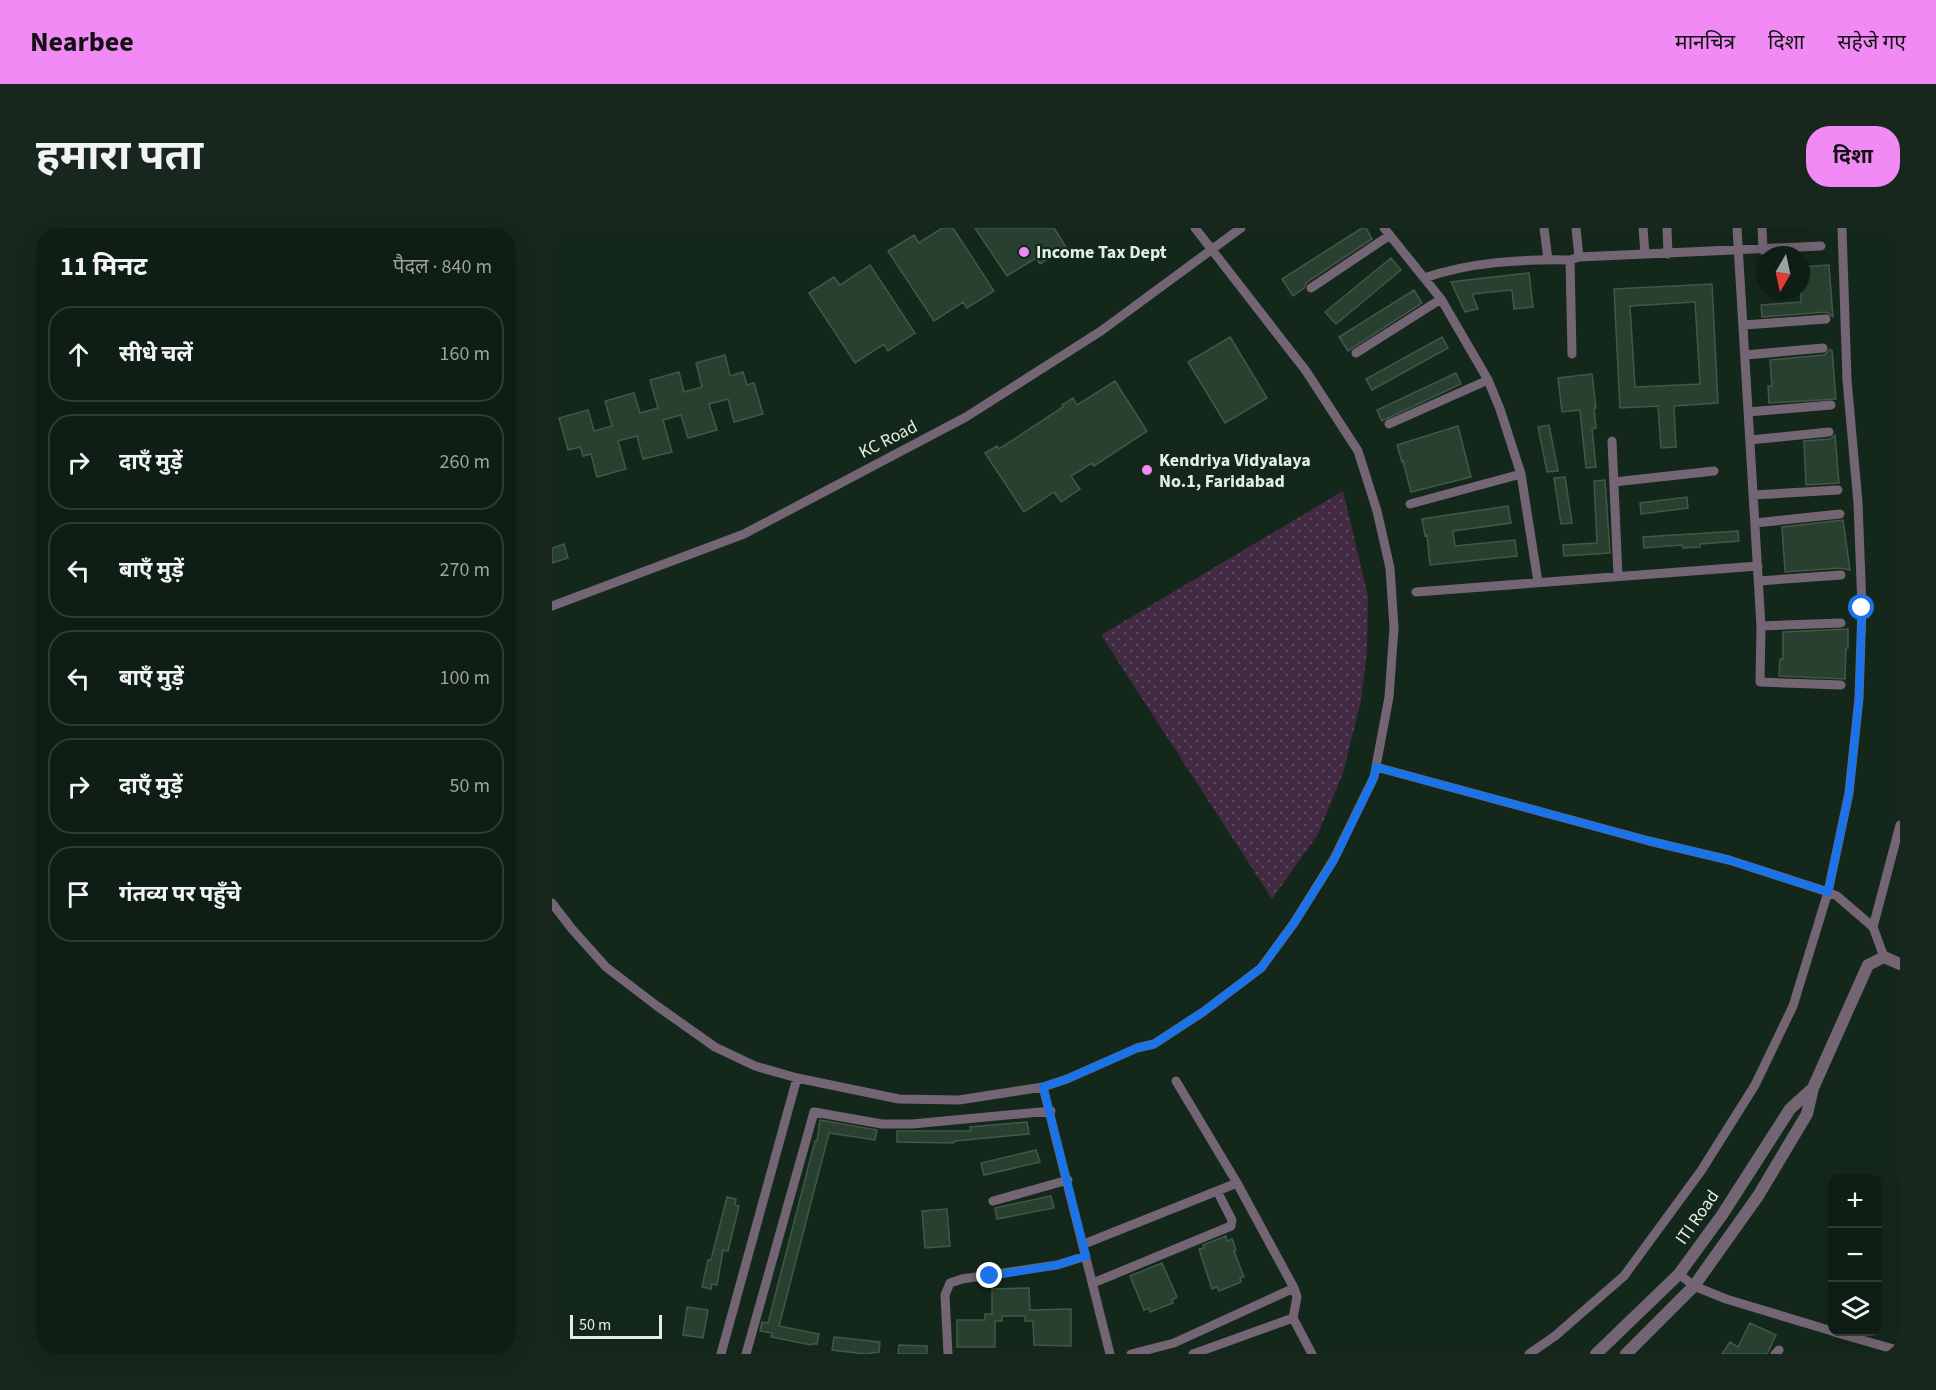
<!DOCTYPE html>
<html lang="hi">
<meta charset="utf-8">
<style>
:root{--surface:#0e1e14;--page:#17271d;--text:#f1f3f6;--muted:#9ba2a0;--line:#2e3c34;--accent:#f18af4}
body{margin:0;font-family:"Source Sans 3","Noto Sans Devanagari",sans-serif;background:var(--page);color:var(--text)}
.controls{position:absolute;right:18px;bottom:18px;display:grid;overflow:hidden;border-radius:12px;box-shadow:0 6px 24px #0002}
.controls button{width:54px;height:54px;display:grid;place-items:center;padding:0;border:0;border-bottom:2px solid var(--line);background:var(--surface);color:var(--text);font:30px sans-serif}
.compass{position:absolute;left:1204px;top:18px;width:54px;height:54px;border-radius:50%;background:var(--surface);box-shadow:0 6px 24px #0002;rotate:189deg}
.scale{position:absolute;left:18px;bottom:15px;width:92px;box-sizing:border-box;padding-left:6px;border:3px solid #e2efe5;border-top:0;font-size:16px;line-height:21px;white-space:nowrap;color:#e2efe5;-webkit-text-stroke:4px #13281a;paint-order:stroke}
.stop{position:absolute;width:18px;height:18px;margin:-14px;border:4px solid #1a73e8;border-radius:50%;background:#fff}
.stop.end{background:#1a73e8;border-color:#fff;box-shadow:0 2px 6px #0008}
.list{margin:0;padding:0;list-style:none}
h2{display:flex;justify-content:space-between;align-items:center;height:78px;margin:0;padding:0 24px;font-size:26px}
h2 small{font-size:20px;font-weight:400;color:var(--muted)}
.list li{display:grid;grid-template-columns:39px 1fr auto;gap:18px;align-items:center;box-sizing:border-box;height:96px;margin:0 12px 12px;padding:0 12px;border:2px solid var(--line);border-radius:24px}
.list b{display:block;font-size:22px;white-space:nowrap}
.list em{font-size:20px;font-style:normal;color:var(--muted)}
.icon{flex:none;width:33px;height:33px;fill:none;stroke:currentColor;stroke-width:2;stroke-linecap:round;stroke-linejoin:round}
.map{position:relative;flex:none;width:1348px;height:1126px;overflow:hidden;border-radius:24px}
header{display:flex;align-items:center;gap:36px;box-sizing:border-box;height:84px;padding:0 30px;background:var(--accent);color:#111}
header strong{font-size:28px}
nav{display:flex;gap:33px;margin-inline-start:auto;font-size:21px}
.intro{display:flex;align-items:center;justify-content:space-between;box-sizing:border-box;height:144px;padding:0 36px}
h1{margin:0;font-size:42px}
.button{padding:15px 27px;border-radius:24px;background:var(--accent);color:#111;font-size:21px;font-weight:700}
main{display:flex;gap:36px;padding:0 36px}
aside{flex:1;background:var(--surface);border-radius:24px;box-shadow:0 6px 24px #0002}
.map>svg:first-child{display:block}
</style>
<header>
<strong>Nearbee</strong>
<nav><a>मानचित्र</a><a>दिशा</a><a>सहेजे गए</a></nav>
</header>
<div class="intro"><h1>हमारा पता</h1><a class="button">दिशा</a></div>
<main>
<aside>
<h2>11 मिनट<small>पैदल · 840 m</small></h2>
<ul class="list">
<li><svg class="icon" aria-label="ahead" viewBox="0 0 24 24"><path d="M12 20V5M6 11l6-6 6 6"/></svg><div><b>सीधे चलें</b></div><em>160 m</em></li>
<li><svg class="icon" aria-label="right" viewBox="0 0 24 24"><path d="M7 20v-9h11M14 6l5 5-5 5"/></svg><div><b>दाएँ मुड़ें</b></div><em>260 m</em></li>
<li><svg class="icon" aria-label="left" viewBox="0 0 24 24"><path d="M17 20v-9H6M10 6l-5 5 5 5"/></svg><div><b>बाएँ मुड़ें</b></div><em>270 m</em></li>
<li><svg class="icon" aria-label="left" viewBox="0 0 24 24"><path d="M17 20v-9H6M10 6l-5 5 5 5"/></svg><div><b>बाएँ मुड़ें</b></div><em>100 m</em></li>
<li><svg class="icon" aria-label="right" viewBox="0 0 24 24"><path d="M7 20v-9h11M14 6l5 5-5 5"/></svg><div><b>दाएँ मुड़ें</b></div><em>50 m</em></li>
<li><svg class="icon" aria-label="arrive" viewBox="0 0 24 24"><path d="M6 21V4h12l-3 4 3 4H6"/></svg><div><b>गंतव्य पर पहुँचे</b></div></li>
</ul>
</aside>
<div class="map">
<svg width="1348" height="1126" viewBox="0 0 1348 1126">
<defs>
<pattern id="park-dots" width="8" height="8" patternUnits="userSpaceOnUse" patternTransform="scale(1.5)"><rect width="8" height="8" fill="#422a43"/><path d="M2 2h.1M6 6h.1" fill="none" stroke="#5d495e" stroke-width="1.8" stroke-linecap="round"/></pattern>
</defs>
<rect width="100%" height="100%" fill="#13281a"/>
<path fill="url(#park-dots)" d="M791 263 816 368 815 423 809 473 791 545 766 606 720 671 549 407Z"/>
<path fill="#294030" stroke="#415847" stroke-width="1.5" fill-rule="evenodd" d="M390 0H401L442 63 415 80 411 74 382 93 336 23 362 7 367 15Z
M423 0H502L514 19 488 36 484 30 455 48Z
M810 0H814L820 11 755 54 752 60 741 68 730 51Z
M839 30 849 42 784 96 773 84Z
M318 37 363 105 336 123 332 116 303 135 257 65 282 49 288 57Z
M1277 37 1281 89 1274 84 1210 89 1209 77 1249 74V39Z
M977 45 981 79 962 81 960 62 920 66 926 81 913 84 899 54Z
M1160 56 1166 175 1122 178 1124 219 1109 220 1106 178 1068 180 1062 61ZM1143 74 1148 156 1083 159 1078 78Z
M862 62 870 75 796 123 787 109Z
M678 109 715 170 673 195 636 134Z
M890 109 896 120 820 162 814 151Z
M1277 122H1280L1284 171 1217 175 1216 158H1220L1218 132 1272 127Z
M173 127 178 148 191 144 195 157 202 155 211 186 182 194 176 171 157 176 165 202 136 210 129 187 111 192 120 224 91 231 85 208 66 213 74 241 45 249 39 226 31 228 28 219 16 222 7 190 36 182 42 203 60 198 53 173 82 165 88 185 106 180 98 152 127 144 132 164 150 159 144 135Z
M904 145 909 156 830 193 825 182Z
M1040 146 1044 180H1042L1044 200 1040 201 1044 239 1034 240 1028 182 1010 184 1006 150Z
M563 153 595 203 542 238 540 235 519 248 528 261 509 274 502 264 472 284 433 225 445 218 447 221 511 179 510 177 521 170 525 177Z
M997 197 1006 243 995 244 986 199Z
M906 198 919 249 859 264 851 233 850 234 845 217Z
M1283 207 1287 255 1254 257 1252 213 1278 211Z
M1013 249 1020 295 1009 296 1002 250Z
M1053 252 1058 325 1012 328 1011 317 1045 315 1042 253Z
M1135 269 1136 280 1089 286 1088 275Z
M956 278 959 295 901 303 903 318 963 312 965 328 878 337 875 307 873 308 870 291Z
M1291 292 1298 342 1288 340 1233 344 1230 299Z
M1186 303 1187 313 1148 316V319L1131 320 1130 317 1092 320 1091 309Z
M12 316 16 330 0 335V320Z
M1296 401V420H1294L1293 451 1227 448 1228 431H1231V404Z
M268 892 325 902 323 912 277 905 227 1098 267 1106 265 1116H260L259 1117 219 1109 220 1105 208 1103 210 1094 216 1095 263 913H265Z
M475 894 477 906 403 913 402 915 345 914V903H419L418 899Z
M484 922 488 934 432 947 429 935Z
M499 968 502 980 445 991 443 980Z
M175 969 184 971 183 977 187 978 176 1023 171 1022 165 1057 160 1056 159 1061 150 1059 156 1032H159Z
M395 981 398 1018 373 1020 370 983Z
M674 1008 675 1013 680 1011 684 1022 682 1023 692 1049 688 1050 689 1054 667 1063 665 1059 660 1061 647 1021 652 1020 651 1017Z
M610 1035 625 1069 620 1072 621 1075 598 1084 597 1080 592 1082 578 1048Z
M477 1060 478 1082 519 1081V1118L482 1117 481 1093H473V1088H450V1093H443V1119H405V1092H433V1086H440V1061Z
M135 1079 156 1082 151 1110 131 1107Z
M1198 1095 1224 1107 1215 1126H1170L1178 1114 1186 1119Z
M282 1109 328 1114 327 1124 313 1126 280 1122Z
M347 1117 375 1118V1126H346Z"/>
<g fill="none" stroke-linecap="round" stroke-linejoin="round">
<path stroke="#746574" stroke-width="9" d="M832 0 889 71 936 152 948 181 969 246 986 354
M992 0 996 32
M1024 0 1027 29
M1091 0 1093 26
M1115 0 1116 26
M1185 0 1209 398 1208 454 1289 457
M1210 0 1211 22
M1018 32 1020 126
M872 50C919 34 968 31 1018 32L1027 29 1269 18
M759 60 838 7
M1192 97 1274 91
M804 125 889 71
M1193 127 1271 120
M1196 184 1279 177
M837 196 936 152
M1198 212 1277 204
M1060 213 1066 348
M1062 254 1162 243
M1201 267 1286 262
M858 276 969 246
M1203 295 1288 286
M1207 353 1289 347
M864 364 1206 338
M0 378 192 306 414 189 549 103 689 0
M1209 398 1289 395
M824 539 1097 613 1177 632 1276 664 1285 668 1321 699 1332 729
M0 675 20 701 54 739 105 778 163 819 203 838 245 850 347 871 407 872 491 859 515 851 585 820 602 816 651 784 709 740 742 695 782 631 822 549 837 469 842 400 838 340 825 283 806 223 754 143 643 0
M1321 699 1348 597
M624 853 685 955 742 1060 745 1069 741 1090 641 1126
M491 859 558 1126
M441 973 516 952
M532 1016 685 955
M1127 1046 1142 1058 1174 1071 1280 1103
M541 1055 679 998 680 992 665 963
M741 1090 760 1126
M1282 1104 1348 1123
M169 1126 245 850
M194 1126 262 884 330 896H360L499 883
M396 1126 393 1067 398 1055 410 1051 505 1037 534 1028
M579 1126 622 1115 742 1060
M977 1126 1003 1108 1072 1048 1149 943 1203 857 1241 778 1276 664 1297 565 1307 470 1310 380 1306 275 1295 152 1290 0
M1223 1126 1227 1122"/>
<path stroke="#746574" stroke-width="12" d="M1044 1126 1127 1046 1170 987 1238 881 1260 861
M1074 1126 1142 1058 1206 968 1255 886 1261 860 1316 737 1332 729 1348 736"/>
</g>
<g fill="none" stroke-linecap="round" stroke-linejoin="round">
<path stroke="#1a73e8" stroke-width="8" d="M438 1048 505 1037 534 1028 491 859 515 851 585 820 602 816 651 784 709 740 742 695 782 632 822 549 824 539 1097 613 1177 632 1276 664 1297 565 1307 470 1310 380"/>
</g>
<g fill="#f18af4" stroke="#13281a" stroke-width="2">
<circle cx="472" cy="24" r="6"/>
<circle cx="595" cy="242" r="6"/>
</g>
<g text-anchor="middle" stroke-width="4.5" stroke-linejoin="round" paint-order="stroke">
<g font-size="18" font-weight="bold" fill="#e2efe5" stroke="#13281a" text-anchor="start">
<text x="484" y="30">Income Tax Dept</text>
<text x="607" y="238">Kendriya Vidyalaya<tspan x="607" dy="21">No.1, Faridabad</tspan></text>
</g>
<g font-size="18" fill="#e2efe5" stroke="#13281a">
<text transform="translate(336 211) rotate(-27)" y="6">KC Road</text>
<text transform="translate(1145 989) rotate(-55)" y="6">ITI Road</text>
</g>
</g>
</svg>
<div class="controls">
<button>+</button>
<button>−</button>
<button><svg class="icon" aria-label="layers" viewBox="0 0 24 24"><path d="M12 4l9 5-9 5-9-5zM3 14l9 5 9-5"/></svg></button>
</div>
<svg class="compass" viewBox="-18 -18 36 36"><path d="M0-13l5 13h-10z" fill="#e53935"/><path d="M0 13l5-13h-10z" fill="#9ba2a0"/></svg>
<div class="scale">50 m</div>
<div class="stop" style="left:1310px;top:380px"></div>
<div class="stop end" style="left:438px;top:1048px"></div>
</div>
</main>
